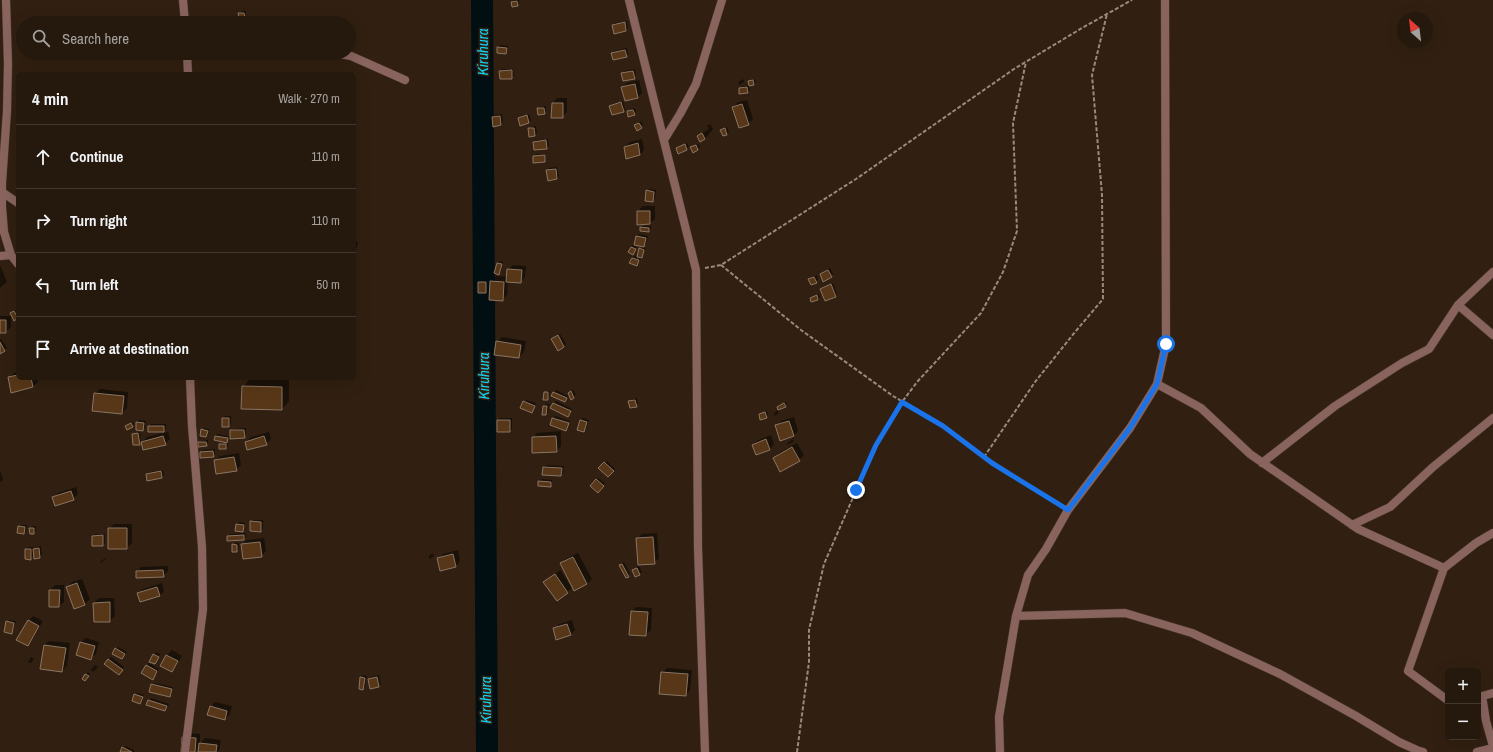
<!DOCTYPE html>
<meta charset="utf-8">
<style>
:root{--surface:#25180d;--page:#31251b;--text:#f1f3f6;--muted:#a3a09d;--line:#42372e}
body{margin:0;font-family:"Archivo Narrow",sans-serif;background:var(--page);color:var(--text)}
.controls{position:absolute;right:12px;bottom:12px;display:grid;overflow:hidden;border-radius:6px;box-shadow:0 4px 16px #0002}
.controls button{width:36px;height:36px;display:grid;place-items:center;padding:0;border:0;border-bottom:1px solid var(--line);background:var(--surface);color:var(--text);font:20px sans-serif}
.compass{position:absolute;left:1397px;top:12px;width:36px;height:36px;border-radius:50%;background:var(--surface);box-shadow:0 4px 16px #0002;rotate:332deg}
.stop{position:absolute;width:12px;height:12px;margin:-9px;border:3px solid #1a73e8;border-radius:50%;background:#fff}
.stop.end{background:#1a73e8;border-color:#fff;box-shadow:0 1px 4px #0008}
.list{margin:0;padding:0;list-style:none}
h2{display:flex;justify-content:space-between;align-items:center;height:52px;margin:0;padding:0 16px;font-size:17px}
h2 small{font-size:13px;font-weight:400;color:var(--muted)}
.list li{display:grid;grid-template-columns:26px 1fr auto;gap:12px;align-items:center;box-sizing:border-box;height:64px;padding:0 16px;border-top:1px solid var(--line)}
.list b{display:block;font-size:15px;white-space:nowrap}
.list em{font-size:13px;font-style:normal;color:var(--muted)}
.icon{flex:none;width:22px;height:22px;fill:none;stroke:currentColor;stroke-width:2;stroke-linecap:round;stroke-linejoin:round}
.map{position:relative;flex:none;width:1493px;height:752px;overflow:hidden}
.search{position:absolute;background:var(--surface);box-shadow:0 4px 16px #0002;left:16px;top:16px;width:340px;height:44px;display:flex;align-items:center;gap:10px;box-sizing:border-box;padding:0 14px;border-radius:22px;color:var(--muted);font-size:15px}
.panel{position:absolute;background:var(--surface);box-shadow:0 4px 16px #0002;left:16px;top:72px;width:340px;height:308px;border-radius:6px}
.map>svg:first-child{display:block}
</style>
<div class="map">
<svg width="1493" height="752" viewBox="0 0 1493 752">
<rect width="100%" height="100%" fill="#312011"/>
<path fill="#0007" d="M514 0H519V3L517 5 512 2Z
M242 11H246V14L244 16 239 14Z
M627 21 628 28 626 30 614 32 613 25 615 23Z
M500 45 508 46V50L506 53 498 48Z
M627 48 628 54 626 57 612 53 615 51Z
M502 69H513L514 75 512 78 500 71Z
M635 69 636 76 634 78 622 73 625 71Z
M297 73H310V74H295Z
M744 79V82L739 85 738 82Z
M639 80 642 93 638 97 622 88 627 83Z
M750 80V81L755 80 756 82 754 84 749 85 750 90 748 92 740 88 742 86 750 85Z
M557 98H567V112L562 117 553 103Z
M747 100 753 119 748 124 733 107 738 102Z
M623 101 625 109 623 111 610 106 612 104Z
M546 106V111L544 113 538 109 540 107Z
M635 108 636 112 634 114 628 112Z
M502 114 503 122 501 125H494L493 117 495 115Z
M529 114 531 120 529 122 519 118 521 116Z
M641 121 643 125 641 127 635 125Z
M710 124 713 129 705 139 700 134 709 129 707 126Z
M536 126 537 133 535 135 529 129 531 127Z
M727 127 729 132 723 135 721 131Z
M548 139 549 146 546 148 534 142 536 140Z
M642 139 644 150 640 155 625 147 630 142Z
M687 143 689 147 679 152 677 148Z
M699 144 700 147 693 151 692 147Z
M536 154H546V159L544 161 534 156Z
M557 167 559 176 557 179 547 170 549 168Z
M649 189 656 190 655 199 653 201 647 191Z
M643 206H655V219L650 223 638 211Z
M643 226H651V229L649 231 641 228Z
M639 234 648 236 646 244 643 247 645 248 643 255 637 265 632 258 634 256 638 257 640 249 643 246 635 244 637 236Z
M354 241 358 242 354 259Z
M633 245 637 247 633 253 631 247Z
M500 261 503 262 501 272 499 274 498 263Z
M0 265 7 282 0 288Z
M513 265 526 266 525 277 520 282 508 281 507 295 502 300 491 281 496 276 508 277V270Z
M830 268 833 274 831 277 821 274Z
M817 275 818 280 816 282 809 280Z
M481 280H488V290L486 292 479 282Z
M833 283 837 294 835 296 822 289Z
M819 294 820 297 818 299 811 298Z
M17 309 18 317 14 320 11 314Z
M0 316H11V327L6 332H0Z
M560 334 566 344 558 350 554 337Z
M502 337 526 341 524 352 519 357 497 342Z
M1 339 7 348 1 353 0 340Z
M18 372V378H37L38 382 33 386 9 378 14 373Z
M250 379 289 380V401L282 409 243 387Z
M100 389 128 392 127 408 122 413 95 394Z
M556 390 568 396 567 399 565 401 554 393Z
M573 390 576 395 572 398 569 393Z
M547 391H550L549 397 547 399 545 393Z
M637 398 638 404 636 406 629 402 631 400Z
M526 400 536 403 532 412 524 402Z
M556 401 572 409 568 416 554 403Z
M786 402 787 404 785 406 778 407Z
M546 404H549L548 412 546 414 544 406Z
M778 410 779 413 774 416V413Z
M767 411 768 415 766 417 760 414Z
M225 416H231V424L229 426 223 418Z
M555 416 570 421 566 430 551 425Z
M794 417 798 431 794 435 776 426 781 421Z
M500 418H512V429L510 431 498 420Z
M583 418 589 420 586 429 584 431 581 420Z
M139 420 146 421 145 428 143 430 137 423Z
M133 422 134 424 132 426H126Z
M151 424H166V429L164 431 149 426Z
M204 428 209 429 208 434 206 436 202 430Z
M246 428V435L244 437 230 438 226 442H228V445L226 448 220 445 224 441 215 436 218 434 231 437V431L233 429Z
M561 431V446L557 451 533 438 537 433Z
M140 432 141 442 139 444 133 435 135 433Z
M168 432 170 439 165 444 142 442 147 437Z
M269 432 271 439 266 444 246 442 251 437Z
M771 435 774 444 770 449 757 454 753 445 758 440Z
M794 439 793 442 787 445 788 442Z
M208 440V443L206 445 199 443 201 441Z
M797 443 804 455 799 460 774 458 779 453Z
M215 449V454L213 456 201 452 203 450Z
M239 453 241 465 236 470 215 461 220 456Z
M607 461 615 469 608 476 600 468Z
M546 465 564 466 563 473 561 475 544 467Z
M0 470 3 480 0 482Z
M163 470 164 475 161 477 147 474 149 472Z
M598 478 605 483 600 490 596 480Z
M541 479 552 480V484L550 486 539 481Z
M76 487 78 494 73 499 53 498 58 493Z
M253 520H263V529L261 531 251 522Z
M239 522 245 523 244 529 242 531 236 530 237 524Z
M114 524H132V543L127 548 109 529Z
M21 525H27L26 531 24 533 19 527Z
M32 526H36V531L34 533 30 529Z
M245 533 246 537 243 539 228 536 230 534Z
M657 533 659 558 654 563 637 539 642 534Z
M95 534H105V543L103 545 93 536Z
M264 538 266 551 261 556 242 545 247 540Z
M235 543H239V549L236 551 233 545Z
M41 546 42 555 40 557 34 549 37 547Z
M28 547H33V556L31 559 26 549Z
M458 550 460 561 456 566 438 559 443 554Z
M578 553 592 579 587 584 575 590 573 587 558 600 545 582 560 570 571 586 572 585 561 563 566 559Z
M431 554H434V556L429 559V556Z
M105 558 106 559 100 563V562Z
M624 562 630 574 628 576 620 565Z
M168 566V571L163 576 137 572 141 567Z
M639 566 642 572 640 574 633 570Z
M82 579 90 599 85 604 75 608 67 587 72 582Z
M162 583 164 591 160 596 138 593 143 589Z
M55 585H64V602L59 606 50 590Z
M99 598H114L115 616 110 621 94 603Z
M636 607 652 608 651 630 646 635 632 611Z
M33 616 43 621 32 640 28 645 29 621Z
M9 620 16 621 13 631 11 633 7 622Z
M572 620 575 630 570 635 554 629 559 624Z
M86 638 99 642 96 654 91 658 81 642Z
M49 641 70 643 67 666 62 671 44 645Z
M118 647 127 652 122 658 115 649Z
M172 650 182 656 176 666 172 671 161 666 167 655Z
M156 652 160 654 155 663 151 661Z
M31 657 34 659 31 663 28 662Z
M111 657 124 667 121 672 106 664Z
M149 663 159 669 155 676 142 673Z
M95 665 98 667 93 672 91 670Z
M667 668 692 670 690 690 686 695 662 673Z
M88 672 90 674 87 678 83 679Z
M363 675 367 676 365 687 363 689 361 677Z
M379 675 381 684 378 686 369 679 371 677Z
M154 683 173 687 172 694 170 696 152 685Z
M137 693 144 695 140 703 135 695Z
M151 698 169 704 167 708 165 710 147 704Z
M215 702 232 706 230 714 225 719 211 707Z
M188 733 200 734V744L205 738 221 740 219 751 199 752 200 746 195 752Z
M125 746 134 750V752H121Z"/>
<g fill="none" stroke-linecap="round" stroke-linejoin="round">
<path stroke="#020f12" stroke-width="22" d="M482 0 487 752"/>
</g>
<path fill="#573717" stroke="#8a7564" d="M517 1 518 6 512 7 511 2Z
M238 13H244L245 17 239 18Z
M625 22 626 31 614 34 612 25Z
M497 47 507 48 506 54 497 53Z
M625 50 627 57 613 60 611 53Z
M512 70V79H500L499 71Z
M633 71 635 79 623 81 621 73Z
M753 80 754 85 749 86 748 81Z
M635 84 638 98 625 101 621 87Z
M747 87 748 93 739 94V88Z
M621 102 624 112 612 115 609 106Z
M552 103H563V118H551Z
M742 104 749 125 739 128 732 107Z
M537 108H544L545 114 538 115Z
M633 110 635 115 628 117 627 111Z
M527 115 529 123 520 126 518 118Z
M500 116 501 125 493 127 492 117Z
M639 123 642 128 637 131 634 125Z
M528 128H534L535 136 529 137Z
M725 128 727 135 723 136 720 130Z
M702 133 705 139 700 142 697 136Z
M546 140 547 149 534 150 533 142Z
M638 143 640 155 626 159 624 147Z
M685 144 687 150 678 154 676 148Z
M696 145 698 150 693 153 690 147Z
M545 155V162L533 163V156Z
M556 169 557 179 548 181 546 170Z
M646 190 654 192 653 202 645 201Z
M637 211H650V224L637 225Z
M640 227 649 228V232L640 231Z
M636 236 646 238 644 247 634 245Z
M631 247 636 249 633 255 628 252Z
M639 248 644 250 642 258 637 257Z
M632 258 639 260 637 266 629 263Z
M497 263 502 264 499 275 494 273Z
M507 269 522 270 521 283 506 282Z
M828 270 832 277 823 282 820 274Z
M814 277 817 283 811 285 808 279Z
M490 281 504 282 503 301 489 300Z
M478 282H486V293H478Z
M831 284 836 297 825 301 820 289Z
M817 295 818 300 811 302 810 298Z
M14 311 18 318 14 321 10 313Z
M0 320H6V333H0Z
M558 335 564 347 558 351 551 339Z
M496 341 521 345 519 358 494 355Z
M0 342 5 351 0 354Z
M18 375V378H31L33 387 11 393 8 377Z
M242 386 282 387V410L241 409Z
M571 391 574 398 571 400 568 393Z
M544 392H548V400H543Z
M553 392 567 398 565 402 551 396Z
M94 393 124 396 122 414 92 411Z
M635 400 637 407 630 408 628 401Z
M523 401 535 406 532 413 520 408Z
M553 403 571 411 568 417 550 408Z
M784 403 786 407 778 410 777 407Z
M543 406H547L546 415H542Z
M765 412 767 418 760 420 759 414Z
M222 418H229V427H222Z
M552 418 569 423 566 431 550 425Z
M497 420H510V432H497Z
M580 420 587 422 584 432 577 430Z
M789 421 794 436 780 441 775 425Z
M136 422 144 423 143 431 136 430Z
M131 423 133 427 127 430 125 426Z
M148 426H164V432H148Z
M201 429 208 431 206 437 200 436Z
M230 430H244L245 438 230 439Z
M138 433 140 445H133L132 434Z
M163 436 166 445 143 450 141 442Z
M215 436 228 438 227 443 214 440Z
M264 436 267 445 247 450 245 442Z
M556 436 557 452 532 453V437Z
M766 439 770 450 756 455 752 445Z
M198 442H206L207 446 198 447Z
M219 444H226V449H219Z
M792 447 800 461 780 472 773 458Z
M213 451 214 457 200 458V452Z
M234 457 237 471 216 474 214 460Z
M604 462 614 471 608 477 598 468Z
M543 467 562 468 561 476 542 475Z
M161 471 162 478 147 481 146 474Z
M596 479 604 486 598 493 590 486Z
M538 481 551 482V487L538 486Z
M71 491 74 500 55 506 52 497Z
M250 521 261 522V532L250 531Z
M236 524 244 525 243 532 235 531Z
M18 526 25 527 24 534 17 533Z
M29 528H34V534H30Z
M108 528H127V549H108Z
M103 535V546H92V536Z
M244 535V540L227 541V536Z
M653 537 655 564 638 565 636 538Z
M260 542 262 557 243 559 241 544Z
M232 544 237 545V552H232Z
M39 548 40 558 34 559 33 549Z
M25 549H31V560L25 559Z
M453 554 456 567 440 571 437 558Z
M573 557 587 584 574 591 560 563Z
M622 564 629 577 626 578 619 565Z
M637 568 640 575 635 577 632 570Z
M163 570 164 577 136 578V571Z
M555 574 568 593 557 601 543 582Z
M77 583 85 605 74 609 66 587Z
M157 587 160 596 140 602 137 593Z
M49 590H60L59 607H49Z
M110 602V622H94L93 603Z
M631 611 648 612 646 636 629 635Z
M28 620 39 626 28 646 16 640Z
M6 621 14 623 12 634 4 632Z
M567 624 571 635 556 640 553 628Z
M80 642 95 646 91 660 76 655Z
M44 645 66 648 62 672 40 669Z
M115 648 125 654 122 659 112 654Z
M153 654 159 657 155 664 149 662Z
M166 655 178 661 172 672 160 666Z
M108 659 123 670 119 675 104 664Z
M146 665 157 671 153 680 141 673Z
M661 672 688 674 686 696 659 694Z
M85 674 89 676 85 681 82 679Z
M360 677 365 678 363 690 359 689Z
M377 677 379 687 370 689 368 679Z
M151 684 172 689 170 697 149 692Z
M134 694 143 697 140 704 132 701Z
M148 700 167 706 165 711 146 705Z
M210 706 227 711 225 720 207 715Z
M182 737 196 738 195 752H181Z
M199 743 217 745 216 752H198Z
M122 747 132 752H120Z"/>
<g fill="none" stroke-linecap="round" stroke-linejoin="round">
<defs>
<path id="minor" d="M6 0 8 64 7 111 2 183V207L4 232 11 255
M183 0 185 23
M629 0 696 270 698 548 705 752
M187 53 188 74
M335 53 351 56 405 80
M664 140 680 114 696 84 722 0
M2 192 18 203
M0 256 11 255 18 264
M1458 305 1493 335
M1157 384 1201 408 1250 454 1358 529 1444 568 1408 671 1446 699H1448
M1262 463 1335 406 1402 363 1429 349 1458 305 1493 272
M1352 525 1390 507 1433 467 1493 418
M1444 568 1476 543 1493 533
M1016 616 1125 613 1192 633 1280 674 1356 716 1399 742 1419 751 1423 752
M1482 696 1486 721 1493 746
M1479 697 1493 693
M185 752 203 609 202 547 192 426 190 378
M1000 752 999 717 1016 616 1028 575 1046 549 1068 510 1130 428 1157 384 1166 344 1165 0
M1477 752 1493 748"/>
</defs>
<use href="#minor" stroke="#4b3b2d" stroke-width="9"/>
<path stroke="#988a7d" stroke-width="2" stroke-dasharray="4 2" stroke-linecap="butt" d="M721 265 801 330 893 396 943 426 992 463 1059 505
M705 268 721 265 856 179 1014 69 1082 28 1132 0
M984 457 1035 382 1075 332 1103 299 1102 195 1092 75 1107 14
M797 752 809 662V630L824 564 876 445 902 402 917 382 981 313 1003 272 1017 231 1013 123 1026 62"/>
<use href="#minor" stroke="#89645e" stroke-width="8"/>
</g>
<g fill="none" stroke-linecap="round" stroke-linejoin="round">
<path stroke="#1a73e8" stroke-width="5" d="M856 490 876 445 902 402 943 426 992 463 1068 510 1130 428 1157 384 1166 344"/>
</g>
<g text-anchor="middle" stroke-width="3" stroke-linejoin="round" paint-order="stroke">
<g font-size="15" font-style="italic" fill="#10d4f4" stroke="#312011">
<text transform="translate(483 52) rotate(-90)" y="5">Kiruhura</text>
<text transform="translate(484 376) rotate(-90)" y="5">Kiruhura</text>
<text transform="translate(486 700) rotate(-90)" y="5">Kiruhura</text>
</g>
</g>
</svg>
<div class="controls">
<button>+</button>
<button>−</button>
</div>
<svg class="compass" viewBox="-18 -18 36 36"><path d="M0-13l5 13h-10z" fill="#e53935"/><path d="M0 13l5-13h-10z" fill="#a3a09d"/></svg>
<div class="stop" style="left:1166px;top:344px"></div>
<div class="stop end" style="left:856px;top:490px"></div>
<div class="search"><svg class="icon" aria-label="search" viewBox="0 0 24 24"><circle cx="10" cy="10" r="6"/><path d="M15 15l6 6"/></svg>Search here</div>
<section class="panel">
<h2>4 min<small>Walk · 270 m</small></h2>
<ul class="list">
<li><svg class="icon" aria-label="ahead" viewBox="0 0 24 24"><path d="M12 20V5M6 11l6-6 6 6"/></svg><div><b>Continue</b></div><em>110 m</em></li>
<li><svg class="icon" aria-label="right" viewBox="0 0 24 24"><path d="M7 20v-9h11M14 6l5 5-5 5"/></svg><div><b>Turn right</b></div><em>110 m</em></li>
<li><svg class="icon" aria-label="left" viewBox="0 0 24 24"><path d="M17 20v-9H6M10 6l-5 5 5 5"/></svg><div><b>Turn left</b></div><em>50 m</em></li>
<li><svg class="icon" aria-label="arrive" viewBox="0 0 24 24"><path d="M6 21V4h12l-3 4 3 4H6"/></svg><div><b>Arrive at destination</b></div></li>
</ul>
</section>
</div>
